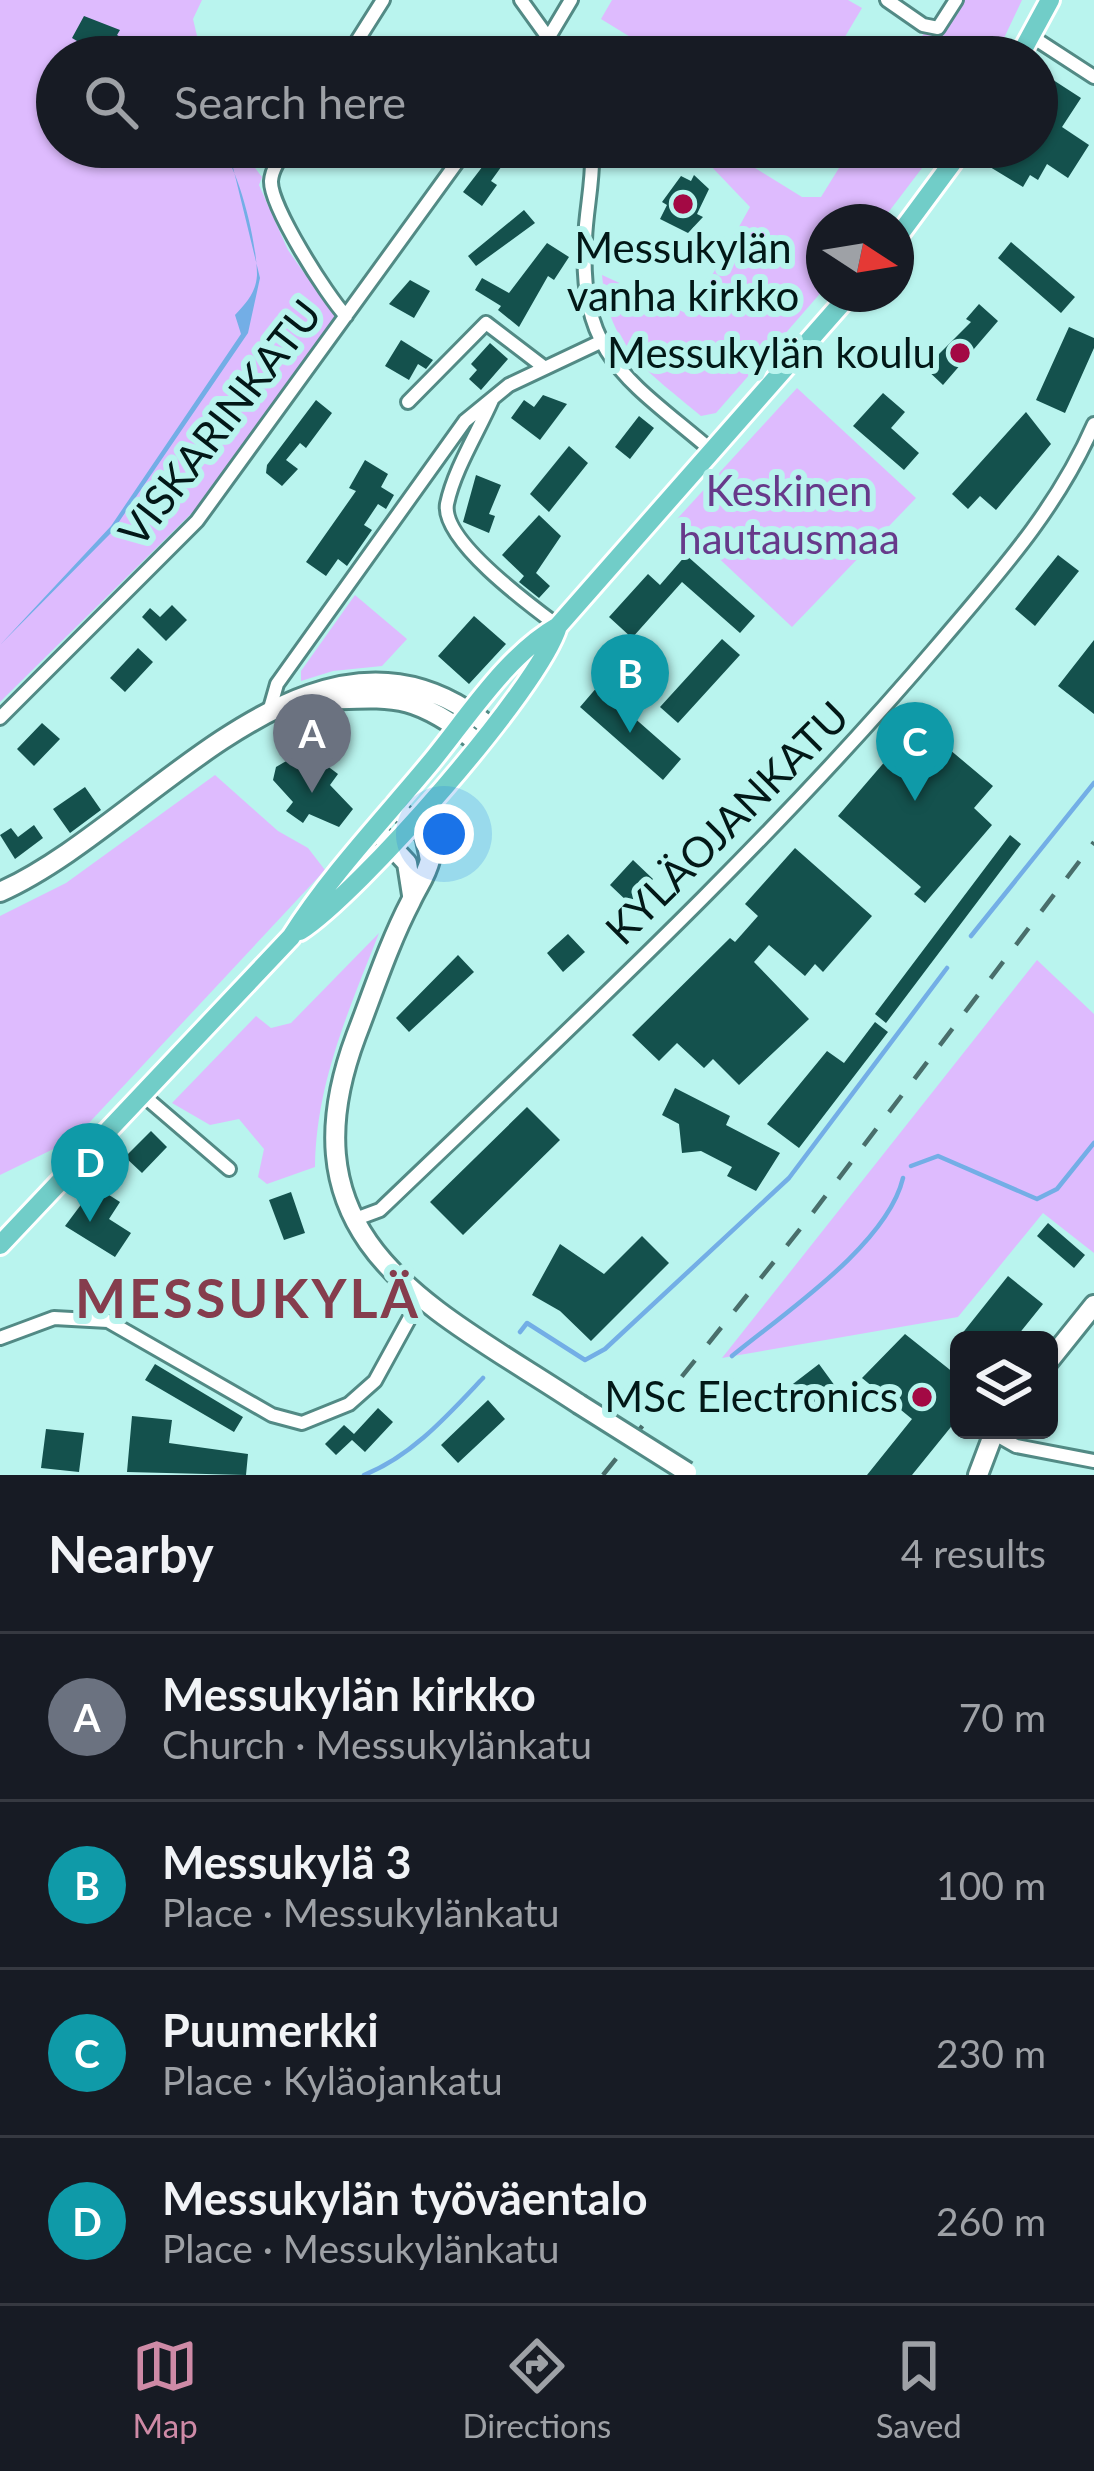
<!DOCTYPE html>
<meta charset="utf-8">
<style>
:root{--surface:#171b24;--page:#242831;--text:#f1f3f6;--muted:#9ea1a6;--line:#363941;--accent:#ce8aa6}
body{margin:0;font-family:Lato,sans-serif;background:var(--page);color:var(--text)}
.controls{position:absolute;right:36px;bottom:36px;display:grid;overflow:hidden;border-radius:18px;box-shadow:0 3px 9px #0004}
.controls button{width:108px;height:108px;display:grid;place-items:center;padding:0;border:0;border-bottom:3px solid var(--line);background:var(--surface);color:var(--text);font:60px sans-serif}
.compass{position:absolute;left:806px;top:204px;width:108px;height:108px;border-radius:50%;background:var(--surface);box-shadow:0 3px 9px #0004;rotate:102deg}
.you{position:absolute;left:444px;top:834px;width:42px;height:42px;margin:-30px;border:9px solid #fff;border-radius:50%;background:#1a73e8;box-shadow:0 0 0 18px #1a73e833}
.badge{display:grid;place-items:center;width:78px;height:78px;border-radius:50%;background:var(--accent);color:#fff;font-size:39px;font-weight:700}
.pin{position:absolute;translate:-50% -99px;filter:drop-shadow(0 3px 6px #0008)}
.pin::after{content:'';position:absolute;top:63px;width:42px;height:36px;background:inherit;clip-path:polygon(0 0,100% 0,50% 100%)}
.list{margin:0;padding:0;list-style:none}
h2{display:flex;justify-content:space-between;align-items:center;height:156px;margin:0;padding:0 48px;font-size:51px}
h2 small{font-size:39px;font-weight:400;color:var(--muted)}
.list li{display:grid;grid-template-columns:78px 1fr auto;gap:36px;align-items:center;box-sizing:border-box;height:168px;padding:0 48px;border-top:3px solid var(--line)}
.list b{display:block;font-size:45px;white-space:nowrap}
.list p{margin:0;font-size:39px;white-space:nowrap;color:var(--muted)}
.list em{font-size:39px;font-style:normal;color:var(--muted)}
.icon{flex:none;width:66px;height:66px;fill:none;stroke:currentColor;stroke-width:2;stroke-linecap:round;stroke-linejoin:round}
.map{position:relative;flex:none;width:1094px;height:1475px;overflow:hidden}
.search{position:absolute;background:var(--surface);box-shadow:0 3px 9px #0004;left:36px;right:36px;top:36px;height:132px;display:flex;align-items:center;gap:30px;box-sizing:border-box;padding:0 42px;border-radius:66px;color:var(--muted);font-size:45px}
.sheet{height:828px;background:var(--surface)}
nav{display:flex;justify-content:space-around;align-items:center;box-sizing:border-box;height:168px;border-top:3px solid var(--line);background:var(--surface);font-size:33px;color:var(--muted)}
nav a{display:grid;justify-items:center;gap:6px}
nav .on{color:var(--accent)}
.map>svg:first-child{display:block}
</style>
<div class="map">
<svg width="1094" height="1475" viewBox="0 0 1094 1475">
<rect width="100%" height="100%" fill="#b9f4ee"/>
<path fill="#debbfe" d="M0 0H202L193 19 202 57H57V147H239L262 177 259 185 288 250 335 317 203 502 0 702Z
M612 0H848L862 8 833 57H663L601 19Z
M962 0H1022L995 57H909L924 33 939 36Z
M650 147H721L802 197H821L852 147H938L881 222H824V289L716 413 701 416C648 371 609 349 602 275L690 315 750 207 708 163 646 155Z
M797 388 916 498 792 627 677 519Z
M355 595 407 639 382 666 333 671 301 681V671Z
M215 775 278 831 308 848 325 870 74 1139 0 1175V916L66 883Z
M379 933C349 1010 316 1083 315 1167L267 1184 258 1177 264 1149 239 1119 210 1125 172 1103 256 1016 271 1028 291 1023Z
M1037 960 1094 1014V1253L1043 1213 958 1317 722 1358Z"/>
<path fill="#73aee6" d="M220 147H228L260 278 248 333 112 532 0 645 111 526 241 334 235 315C246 303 256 293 257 275 257 244 240 171 220 147Z"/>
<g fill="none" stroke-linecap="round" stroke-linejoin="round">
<path stroke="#73aee6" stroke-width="4.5" d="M971 936 1094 783
M911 1166 938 1156 1037 1199 1057 1189 1094 1143
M520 1332 527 1323 585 1360 605 1349 789 1178 947 968
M732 1356C783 1314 887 1245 903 1178
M364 1475C412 1456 448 1415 483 1378"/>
</g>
<path fill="#14514d" d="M84 16 120 30 117 35 127 41 118 57H88L92 50 72 38Z
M1047 76 1081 98 1062 127 1089 145 1068 178 1047 164 1038 180 1030 175 1023 187 990 167 1002 147H1037V91Z
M489 147 512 152 491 181 497 185 482 206 463 192 486 162 481 158Z
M694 175 709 189 697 214 703 217 688 233 660 219 667 205 662 202 681 176 691 181Z
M524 210 535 223 476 266 468 256Z
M1011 242 1075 297 1061 313 998 258Z
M547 243 569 257 554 280 548 276 519 327 498 310 501 306 475 290 482 278 509 293Z
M410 280 430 291 414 318 389 304Z
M979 304 998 321 943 385 925 368 971 322 966 319Z
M1069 327 1094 338V348L1065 413 1036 400Z
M401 340 433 360 426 369 418 364 409 380 385 366Z
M490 343 508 359 481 390 469 379 477 370 471 364Z
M883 393 905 412 891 428 919 453 904 470 853 426Z
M543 395 567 404 540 440 511 418 524 400 534 407Z
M316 400 332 413 306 448 300 443 286 460 298 469 282 486 266 473 267 465Z
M1026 412 1051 444 996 510 980 496 968 509 952 494Z
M639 416 654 428 630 459 615 447Z
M569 446 588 463 549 512 530 494Z
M365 460 388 474 381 487 394 495 386 509 378 504 364 525 372 530 347 566 338 559 326 576 306 562 356 491 349 488Z
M476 475 501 485 489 514 495 516 489 533 463 522Z
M539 515 561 536 536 573 550 586 539 598 519 582 524 576 502 555Z
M686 555 755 616 740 633 682 582 632 638 609 617 648 574 660 585Z
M1058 555 1079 571 1035 626 1015 609Z
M172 605 187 620 166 641 142 617 150 608 160 617Z
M474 616 506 644 469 684 438 656Z
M722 639 740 655 678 723 660 707Z
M1094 640V714L1058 686Z
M138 648 153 662 125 692 110 678Z
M598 686 681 759 663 780 580 707Z
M42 723 60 739 34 766 17 749Z
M918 723 993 786 974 808 992 825 925 903 914 894 921 887 838 816Z
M288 760 314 772 322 762 338 774 330 785 353 809 339 827 309 814 303 823 286 811 293 802 273 780 276 767Z
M85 787 101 810 70 833 53 809Z
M34 825 43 838 15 859 0 835 11 828 18 837Z
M1010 835 1021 844 886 1023 875 1014Z
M795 848 872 916 823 972 815 964 805 976 769 945 754 962 809 1019 739 1085 713 1059 704 1068 677 1043 659 1061 632 1035 730 938 735 942 758 916 745 904Z
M633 860 653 879 630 904 610 885Z
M568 934 585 952 563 972 547 953Z
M458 955 474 972 409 1032 396 1018Z
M875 1022 888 1032 799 1148 767 1124 827 1051 844 1063Z
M675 1088 730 1116 726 1125 780 1153 756 1191 727 1176 732 1167 701 1151 682 1153 679 1124 662 1115Z
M527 1107 560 1140 463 1235 430 1202Z
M151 1131 167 1147 142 1173 125 1157Z
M95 1186 120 1202 109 1219 131 1233 115 1257 65 1226Z
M291 1192 305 1233 284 1240 269 1200Z
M1048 1223 1085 1255 1074 1268 1037 1236Z
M642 1236 669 1263 591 1341 560 1311 532 1295 560 1244 604 1274Z
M1008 1276 1043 1304 1014 1340H957Z
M905 1334 959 1377V1417L912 1475H867L912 1419 862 1378Z
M155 1364 243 1417 234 1432 145 1380Z
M819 1364 835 1386 805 1409 789 1387Z
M488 1400 505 1419 458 1463 441 1445Z
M378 1408 393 1422 365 1452 352 1440 336 1455 325 1444 344 1425 354 1434Z
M132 1416 172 1420 169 1443 248 1454 246 1475 127 1472Z
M46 1429 84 1433 79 1472 41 1468Z"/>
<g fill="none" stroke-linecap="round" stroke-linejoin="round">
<defs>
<path id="street" d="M521 0 562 57
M887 0 923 25 938 28 956 0
M1031 36 1094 77
M347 57 383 0
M537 57 571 0
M288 147C281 157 272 168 271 181 270 206 327 296 346 316
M592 147C594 178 586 209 585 240 579 357 629 380 711 450
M492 400C478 432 454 470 447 504 441 540 531 606 558 626
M408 402 486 323 545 368
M269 712 277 684 465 421 509 385 598 343
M0 718 197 521 468 147
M144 1096 229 1169
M353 1220 380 1210C571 1027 766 847 937 646 998 574 1056 511 1094 424
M0 1338 54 1318 108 1321 272 1415 302 1423 349 1404 375 1381 420 1299
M993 1433 1016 1446 1094 1461"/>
<path id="secondary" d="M313 700C393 698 409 690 477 742
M394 806 425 835 430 860C426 876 418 886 411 901 389 943 373 992 356 1036 278 1244 434 1308 579 1404
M375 829 407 863 412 895
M0 892C151 825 316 584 490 727
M1049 1361 1094 1305
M978 1475 995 1430"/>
<path id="primary" d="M1019 57 1050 0
M896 239 964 147
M300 931C357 895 540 688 558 626
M0 1245 291 937C331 874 383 820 431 762 468 717 507 655 558 626L850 294"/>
</defs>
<use href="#street" stroke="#528a85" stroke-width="18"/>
<use href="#secondary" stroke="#528a85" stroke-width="24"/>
<use href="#primary" stroke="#fff" stroke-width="24"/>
<use href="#street" stroke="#fff" stroke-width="12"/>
<use href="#secondary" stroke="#fff" stroke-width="18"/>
<use href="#primary" stroke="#71cdc8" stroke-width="18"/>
<path stroke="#496e6b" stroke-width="4.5" stroke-dasharray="21 21" stroke-linecap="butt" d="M603 1475 805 1223 1094 842"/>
<defs>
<path id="secondary-bridge" d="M579 1404 687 1472"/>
</defs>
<use href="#secondary-bridge" stroke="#528a85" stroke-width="24" stroke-linecap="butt"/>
<use href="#secondary-bridge" stroke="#fff" stroke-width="18"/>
</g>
<g fill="#a30944" stroke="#b9f4ee" stroke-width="4.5">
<circle cx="683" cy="204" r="12"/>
<circle cx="960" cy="353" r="12"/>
<circle cx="922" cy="1397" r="12"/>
</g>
<g text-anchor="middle" stroke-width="12" stroke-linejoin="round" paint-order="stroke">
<g font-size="42" fill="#021817" stroke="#b9f4ee" text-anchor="end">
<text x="683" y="263" text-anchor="middle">Messukylän<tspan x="683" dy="48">vanha kirkko</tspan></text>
<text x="936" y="368">Messukylän koulu</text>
<text x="898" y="1412">MSc Electronics</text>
</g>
<g font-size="42" fill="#021817" stroke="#b9f4ee">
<text transform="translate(220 423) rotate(-52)" y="15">VISKARINKATU</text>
<text transform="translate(727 823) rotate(-45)" y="15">KYLÄOJANKATU</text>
</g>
<g font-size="42" fill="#673a8a" stroke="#b9f4ee">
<text x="789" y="506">Keskinen<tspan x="789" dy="48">hautausmaa</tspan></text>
</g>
<g font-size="54" font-weight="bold" letter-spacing="3" fill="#853d4d" stroke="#b9f4ee">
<text x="248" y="1318">MESSUKYLÄ</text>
</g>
</g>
</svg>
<div class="controls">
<button><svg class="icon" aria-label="layers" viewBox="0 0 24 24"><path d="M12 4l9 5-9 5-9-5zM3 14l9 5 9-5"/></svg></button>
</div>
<svg class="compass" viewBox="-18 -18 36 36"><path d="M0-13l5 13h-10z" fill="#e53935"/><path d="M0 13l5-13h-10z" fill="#9ea1a6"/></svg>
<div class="you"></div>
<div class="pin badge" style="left:312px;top:793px;background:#6b7280">A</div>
<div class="pin badge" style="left:630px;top:733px;background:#0f9aa8">B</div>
<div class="pin badge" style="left:915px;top:801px;background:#0f9aa8">C</div>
<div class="pin badge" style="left:90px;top:1222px;background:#0f9aa8">D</div>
<div class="search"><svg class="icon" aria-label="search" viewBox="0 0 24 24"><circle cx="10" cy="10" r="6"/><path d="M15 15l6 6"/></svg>Search here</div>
</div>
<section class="sheet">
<h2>Nearby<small>4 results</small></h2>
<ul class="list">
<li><span class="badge" style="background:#6b7280">A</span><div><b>Messukylän kirkko</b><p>Church · Messukylänkatu</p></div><em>70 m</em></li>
<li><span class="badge" style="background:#0f9aa8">B</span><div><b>Messukylä 3</b><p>Place · Messukylänkatu</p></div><em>100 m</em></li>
<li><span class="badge" style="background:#0f9aa8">C</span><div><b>Puumerkki</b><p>Place · Kyläojankatu</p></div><em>230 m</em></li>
<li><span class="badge" style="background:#0f9aa8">D</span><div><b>Messukylän työväentalo</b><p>Place · Messukylänkatu</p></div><em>260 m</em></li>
</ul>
</section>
<nav>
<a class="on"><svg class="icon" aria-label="map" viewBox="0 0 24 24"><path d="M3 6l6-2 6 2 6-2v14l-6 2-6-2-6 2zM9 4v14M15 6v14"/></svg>Map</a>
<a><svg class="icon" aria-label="directions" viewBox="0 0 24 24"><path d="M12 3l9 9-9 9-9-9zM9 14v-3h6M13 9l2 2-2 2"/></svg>Directions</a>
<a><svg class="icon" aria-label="saved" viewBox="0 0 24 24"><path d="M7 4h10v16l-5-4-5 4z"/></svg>Saved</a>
</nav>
